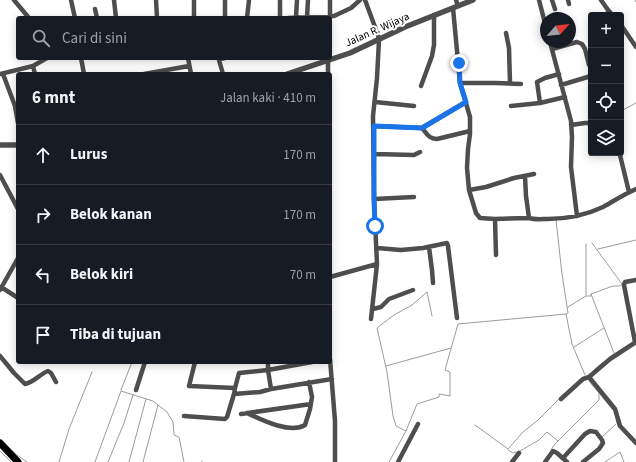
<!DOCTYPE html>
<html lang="id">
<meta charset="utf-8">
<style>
:root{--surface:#171b24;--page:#242831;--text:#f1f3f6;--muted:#9ea1a6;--line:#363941}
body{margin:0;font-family:"Source Sans 3",sans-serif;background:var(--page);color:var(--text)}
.controls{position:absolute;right:12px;top:12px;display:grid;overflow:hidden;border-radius:4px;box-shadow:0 2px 10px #0003}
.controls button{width:36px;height:36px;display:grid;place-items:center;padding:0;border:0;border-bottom:1px solid var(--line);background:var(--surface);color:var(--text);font:20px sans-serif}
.compass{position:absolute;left:540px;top:12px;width:36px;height:36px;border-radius:50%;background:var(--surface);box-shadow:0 2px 10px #0003;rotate:63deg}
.stop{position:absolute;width:12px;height:12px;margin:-9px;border:3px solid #1a73e8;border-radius:50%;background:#fff}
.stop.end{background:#1a73e8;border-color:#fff;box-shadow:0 1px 4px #0008}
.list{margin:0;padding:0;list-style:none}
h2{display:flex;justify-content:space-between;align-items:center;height:52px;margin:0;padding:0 16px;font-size:17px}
h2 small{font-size:13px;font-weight:400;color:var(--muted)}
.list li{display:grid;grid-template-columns:26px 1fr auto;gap:12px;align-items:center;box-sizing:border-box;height:60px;padding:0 16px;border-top:1px solid var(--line)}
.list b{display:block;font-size:15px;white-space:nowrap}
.list em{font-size:13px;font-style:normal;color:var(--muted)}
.icon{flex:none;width:22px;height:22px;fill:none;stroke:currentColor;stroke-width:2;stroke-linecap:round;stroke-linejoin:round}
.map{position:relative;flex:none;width:636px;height:462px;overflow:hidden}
.search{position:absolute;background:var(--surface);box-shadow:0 2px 10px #0003;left:16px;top:16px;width:316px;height:44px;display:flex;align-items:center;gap:10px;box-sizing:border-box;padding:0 14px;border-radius:4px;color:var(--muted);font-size:15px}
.panel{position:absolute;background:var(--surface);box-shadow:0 2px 10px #0003;left:16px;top:72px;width:316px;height:292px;border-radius:4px}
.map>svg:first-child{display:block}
</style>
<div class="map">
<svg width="636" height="462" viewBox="0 0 636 462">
<rect width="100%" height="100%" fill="#fff"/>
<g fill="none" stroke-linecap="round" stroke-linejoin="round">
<path stroke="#9c9c9c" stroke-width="1" d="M635 0 636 2
M621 111 636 103
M556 220 562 274 568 313 566 314 572 344 585 375
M592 243 622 284
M586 244V295
M598 249 636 240
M591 294 614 353
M568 307 586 296H591V294L613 286H619L623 284
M432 316 427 292 412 305 394 315 377 328 387 372 393 416 396 426 406 431 417 404 439 397V394L450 396V372L445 370 458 324 566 314
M574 347 604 328
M386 366 451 348
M594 370 602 363
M589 381 613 410
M121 390 132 362
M616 419 618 425
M475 425 508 449 523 432 537 421 559 399
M602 437 616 424
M9 447 17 455 27 462
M508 450 513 453 517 452
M551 450 554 445 599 400V394
M0 451 11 462
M520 451 539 440 547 432 558 441
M202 461V462
M59 462 69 429 92 372
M95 462 121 391 153 401 167 412 173 422 174 435 179 437 184 462
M108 462 124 423 133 395
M129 462 146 399
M143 462 158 405
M389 462 406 431
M605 462 620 452 624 462"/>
<defs>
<path id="trunk" d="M0 443 18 462"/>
</defs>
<use href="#trunk" stroke="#dbdbdb" stroke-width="8"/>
<path stroke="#4e4e4e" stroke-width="4.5" d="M14 0 29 18
M71 0 75 18
M114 0 116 18
M156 0 157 18
M225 0V18
M365 0 378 35 379 40 377 78 373 116 374 199 377 264 371 319
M456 0 458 6
M539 0 546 27
M552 0 555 9
M568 0 569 4
M601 0 608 10 612 15
M194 1V18
M453 8 460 83 470 117V134L468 149 467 168 469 190 476 213 480 218 495 219 529 218C535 220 542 219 548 219 567 219 586 215 603 207 614 201 624 194 636 189
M95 9 97 18
M604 15 610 12
M296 17 297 0
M307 17 308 0
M247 18 249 0
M280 18V0
M288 18 334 16 351 8 360 0
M330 18V0
M621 25 636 47
M506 33 509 48 510 83
M550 42 571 121 572 137 571 167 577 216
M552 49 577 42 582 44 585 49 589 65
M81 58 84 74
M188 58 191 74
M33 66 35 74
M0 74 33 66 47 58
M3 74 15 106 18 123
M144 74 189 66
M223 74 219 60 220 59 225 58
M328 74V58
M460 83H495L521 84
M561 85 591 76
M421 86 432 56 434 45V15
M375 102 414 106
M540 103 537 82 545 78 559 74
M511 106 540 103 565 97
M571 125 585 123H589L590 125 591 136
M374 126 422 128 466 102
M422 128C427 134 429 139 437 139L470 131
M374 154 414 155 420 152
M620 155 629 192
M0 175 18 209
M525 176 526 196 529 218
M469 190 486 187 514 178 534 174
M374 199 414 197
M495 219 496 255
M429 247 432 270 433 283
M377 248 401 250 423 248 447 243 448 246 457 318
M330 277 377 264
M1 287 18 298
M0 290 18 258
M373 309 381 307 389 299 413 290
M635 342 624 285 625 282 636 280
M0 356 14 373 25 384C33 383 40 374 48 371L51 373 56 382
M330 359 335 421V462
M195 362 189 386 235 388
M268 362V370L271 389
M589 377 610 359 636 342
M136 390 145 362
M234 394 260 392 271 389 332 379
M561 399 583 379 589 377 615 409 620 426 636 443
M247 413C262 420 290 434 305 425L310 409 312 397 309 382
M241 414 311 404
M184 416 225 419 227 417 234 394 235 388 239 373 268 370 312 362
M563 458 585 434 590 431 596 432 602 440 603 443 599 449 583 462
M398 462 418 424
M512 462 519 453
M545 462 553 451 557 453 567 462"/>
<path stroke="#4e4e4e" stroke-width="5.5" d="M287 74 350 53 405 27 473 0
M0 145H18"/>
<use href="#trunk" stroke="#000" stroke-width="7"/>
</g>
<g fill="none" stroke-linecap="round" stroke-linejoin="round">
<path stroke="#1a73e8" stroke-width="5" d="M375 226 374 199V126L422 128 466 102 460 83 459 63"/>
</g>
<g text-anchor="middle" stroke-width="4" stroke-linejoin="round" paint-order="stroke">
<g font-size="11" fill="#000" stroke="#fff">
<text transform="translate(377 29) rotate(-24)" y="4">Jalan R. Wijaya</text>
</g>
</g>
</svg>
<div class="controls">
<button>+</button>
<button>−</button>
<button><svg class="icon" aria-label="locate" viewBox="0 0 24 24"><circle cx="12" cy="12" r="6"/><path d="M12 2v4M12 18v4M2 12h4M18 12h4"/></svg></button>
<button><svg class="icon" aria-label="layers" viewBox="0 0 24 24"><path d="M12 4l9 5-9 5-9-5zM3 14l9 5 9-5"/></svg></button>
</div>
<svg class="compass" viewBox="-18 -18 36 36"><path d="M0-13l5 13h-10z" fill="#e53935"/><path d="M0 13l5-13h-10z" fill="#9ea1a6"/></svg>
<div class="stop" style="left:375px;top:226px"></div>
<div class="stop end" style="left:459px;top:63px"></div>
<div class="search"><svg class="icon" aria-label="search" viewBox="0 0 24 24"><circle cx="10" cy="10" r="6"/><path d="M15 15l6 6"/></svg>Cari di sini</div>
<section class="panel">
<h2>6 mnt<small>Jalan kaki · 410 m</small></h2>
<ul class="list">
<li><svg class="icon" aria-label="ahead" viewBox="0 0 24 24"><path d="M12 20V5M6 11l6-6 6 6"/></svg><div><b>Lurus</b></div><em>170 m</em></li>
<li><svg class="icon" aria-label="right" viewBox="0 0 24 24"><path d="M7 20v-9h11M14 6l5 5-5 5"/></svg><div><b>Belok kanan</b></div><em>170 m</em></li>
<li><svg class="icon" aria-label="left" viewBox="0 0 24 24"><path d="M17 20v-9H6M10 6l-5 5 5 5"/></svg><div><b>Belok kiri</b></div><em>70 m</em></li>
<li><svg class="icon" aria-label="arrive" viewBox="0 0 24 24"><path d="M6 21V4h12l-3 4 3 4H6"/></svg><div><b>Tiba di tujuan</b></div></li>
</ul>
</section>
</div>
